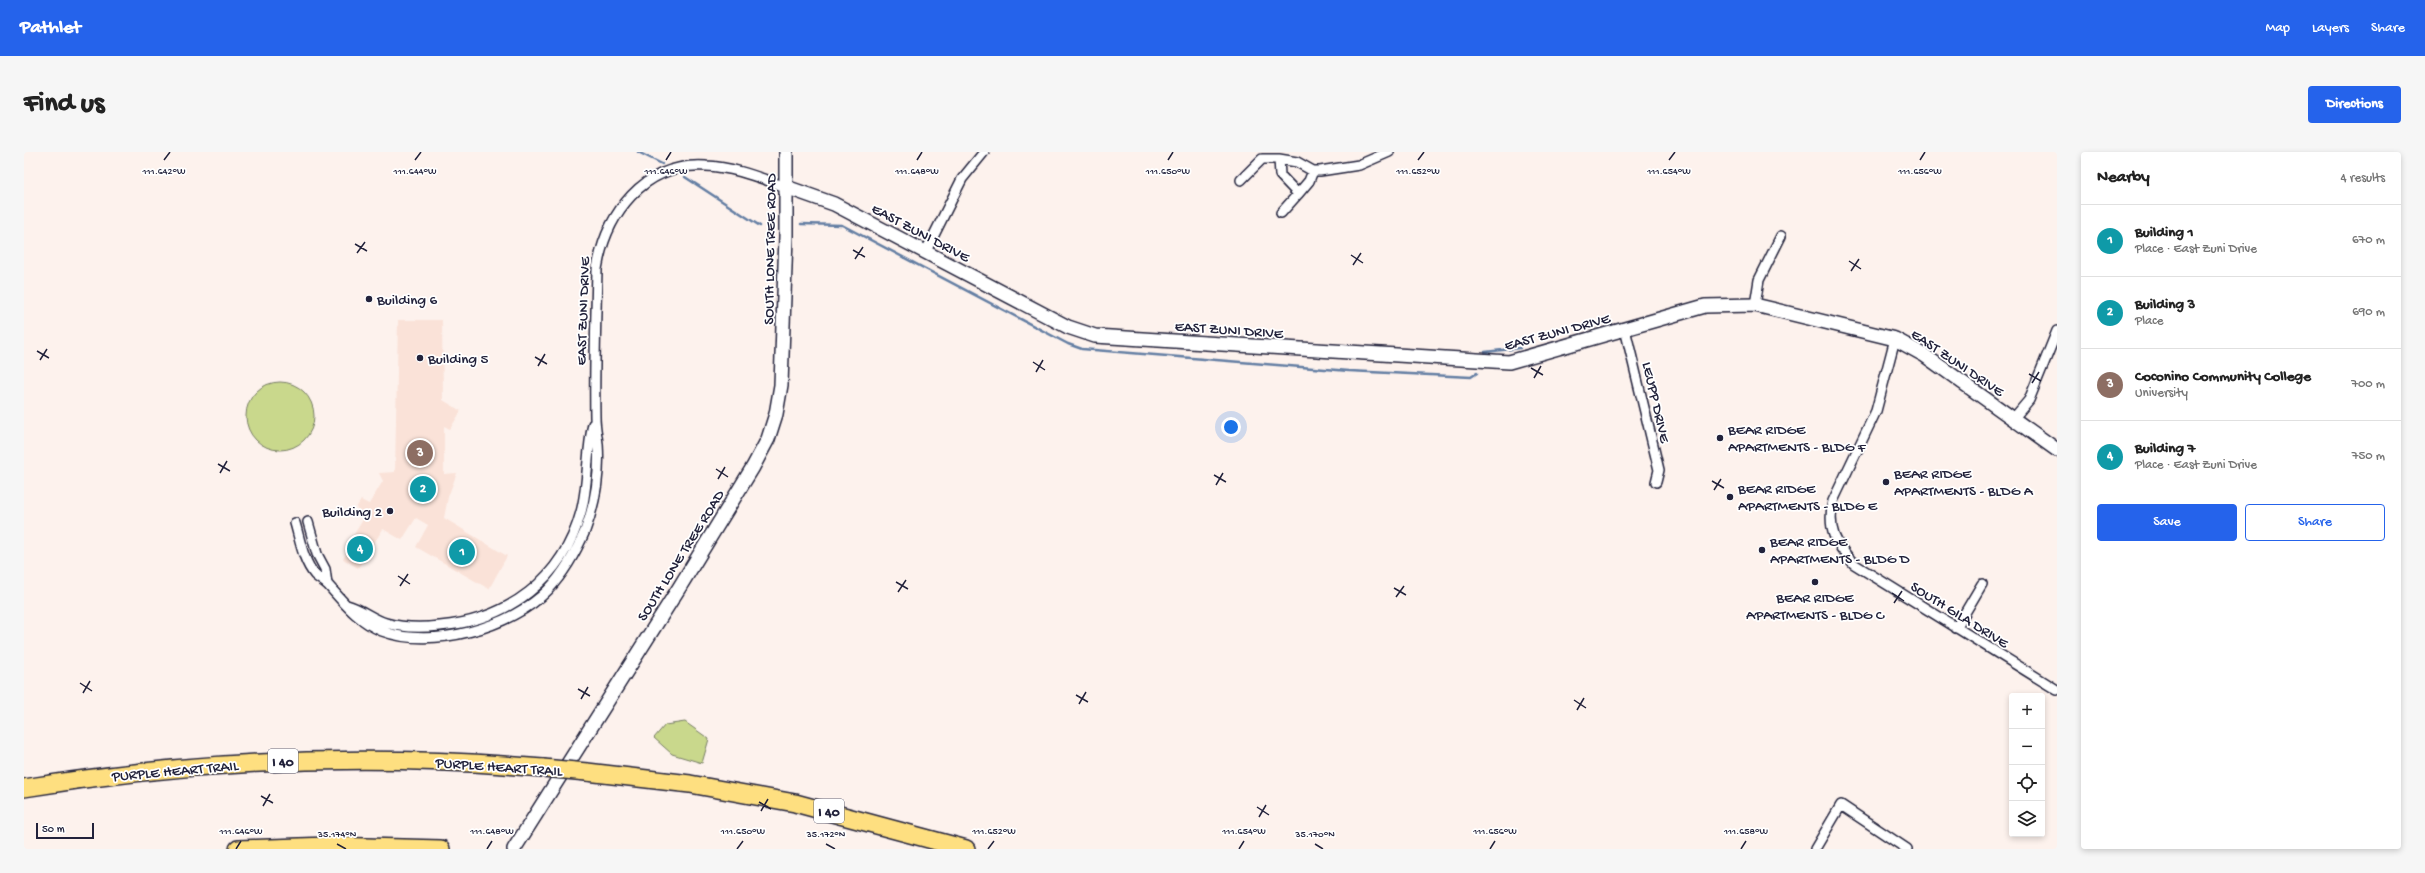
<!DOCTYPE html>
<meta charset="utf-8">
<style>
:root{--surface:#fff;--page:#f6f6f6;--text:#222;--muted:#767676;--line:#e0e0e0;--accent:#2563eb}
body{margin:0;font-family:"Gochi Hand",sans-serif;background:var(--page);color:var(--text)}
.controls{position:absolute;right:12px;bottom:12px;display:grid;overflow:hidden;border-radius:4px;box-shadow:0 2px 6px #0003}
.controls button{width:36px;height:36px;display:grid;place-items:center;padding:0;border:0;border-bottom:1px solid var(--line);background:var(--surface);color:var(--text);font:20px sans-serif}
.scale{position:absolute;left:12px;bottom:10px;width:58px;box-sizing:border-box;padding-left:4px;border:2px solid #22223b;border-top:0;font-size:11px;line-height:14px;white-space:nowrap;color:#22223b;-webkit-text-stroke:3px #fff;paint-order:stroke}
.you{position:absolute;left:1207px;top:275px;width:14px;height:14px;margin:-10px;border:3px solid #fff;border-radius:50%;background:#1a73e8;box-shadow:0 0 0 6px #1a73e833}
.badge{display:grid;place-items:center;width:26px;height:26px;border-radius:50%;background:var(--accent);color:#fff;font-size:13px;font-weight:700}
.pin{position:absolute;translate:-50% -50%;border:2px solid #fff;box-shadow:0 1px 4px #0006}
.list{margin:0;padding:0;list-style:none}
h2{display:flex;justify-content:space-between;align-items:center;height:52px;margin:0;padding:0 16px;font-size:17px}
h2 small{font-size:13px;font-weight:400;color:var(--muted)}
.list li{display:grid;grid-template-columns:26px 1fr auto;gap:12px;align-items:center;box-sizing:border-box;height:72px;padding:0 16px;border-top:1px solid var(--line)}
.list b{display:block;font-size:15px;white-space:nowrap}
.list p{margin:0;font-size:13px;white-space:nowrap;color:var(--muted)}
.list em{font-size:13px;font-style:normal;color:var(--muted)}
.actions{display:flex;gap:8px;padding:12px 16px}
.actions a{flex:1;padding:9px 0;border:1px solid var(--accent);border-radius:4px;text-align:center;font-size:14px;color:var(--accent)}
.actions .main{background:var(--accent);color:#fff}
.icon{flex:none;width:22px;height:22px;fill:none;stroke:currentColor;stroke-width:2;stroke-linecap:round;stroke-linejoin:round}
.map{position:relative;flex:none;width:2033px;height:697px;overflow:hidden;border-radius:4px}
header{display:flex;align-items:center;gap:24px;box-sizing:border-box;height:56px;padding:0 20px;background:var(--accent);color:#fff}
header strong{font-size:19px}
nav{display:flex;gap:22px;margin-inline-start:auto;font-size:14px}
.intro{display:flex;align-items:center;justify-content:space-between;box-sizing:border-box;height:96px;padding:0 24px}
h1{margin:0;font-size:28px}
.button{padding:10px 18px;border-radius:4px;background:var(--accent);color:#fff;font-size:14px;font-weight:700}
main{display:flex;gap:24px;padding:0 24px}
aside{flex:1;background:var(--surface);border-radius:4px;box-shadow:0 2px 6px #0003}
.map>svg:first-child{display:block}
</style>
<header>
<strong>Pathlet</strong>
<nav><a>Map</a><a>Layers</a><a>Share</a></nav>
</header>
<div class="intro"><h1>Find us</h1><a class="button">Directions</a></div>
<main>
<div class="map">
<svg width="2033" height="697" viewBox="0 0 2033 697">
<rect width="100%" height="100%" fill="#fdf2ed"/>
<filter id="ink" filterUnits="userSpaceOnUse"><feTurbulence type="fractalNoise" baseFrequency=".025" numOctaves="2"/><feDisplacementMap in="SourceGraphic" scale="8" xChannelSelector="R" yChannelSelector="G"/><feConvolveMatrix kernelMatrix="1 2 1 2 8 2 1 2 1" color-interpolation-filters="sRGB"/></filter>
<g filter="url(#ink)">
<path fill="#fae2d8" d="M374 168H418L419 248 437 259 426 277 420 274V322L433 321 424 345 420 366 483 404 465 437 392 395 404 373 392 366 378 388 359 377 334 416 319 407 332 386 329 384 340 366V361L332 356 337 348 345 352 359 329 355 321 371 320Z"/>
<path fill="#c9d88c" stroke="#767d64" d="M222 264a34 34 0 1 1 68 0a34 34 0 1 1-68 0Z
M661 570 685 587 678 611 648 602 630 586 641 573Z"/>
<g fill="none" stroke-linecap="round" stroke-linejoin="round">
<path stroke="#647ea3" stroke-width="2.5" d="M614 0 638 12
M661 25 736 74
M777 72 818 73 1044 192 1058 197 1325 219 1447 225 1453 221
M1461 200 1496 196"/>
<defs>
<path id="street" d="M1289 19 1285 29 1274 42 1256 23 1255 7 1273 10 1289 19H1296L1335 13 1365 0
M1217 28 1238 7H1255
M1257 61 1274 42
M901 101 938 27 960 0
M1731 153 1735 128 1757 84
M1601 177 1635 318 1632 330
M1871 187 1852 259 1809 349C1803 378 1811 391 1830 412L2033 538
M1989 267 2005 248 2033 179
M284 370 293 402 301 417 303 432
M271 371C276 388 279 409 291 423 295 427 300 429 304 433 321 452 334 469 358 479 408 498 488 475 524 438 540 421 552 400 561 379 571 352 576 320 574 292 573 283 571 274 571 265 570 216 572 166 573 117 582 62 620 10 682 14 710 15 736 26 762 35
M323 453C338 457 348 467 362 471 379 476 399 476 416 474 484 468 539 427 557 360 565 331 562 301 569 272
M1932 476 1958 432
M1791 697 1817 653 1883 697"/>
<path id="secondary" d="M762 35 810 52 1044 175 1071 184 1485 210 1681 154 1731 153 1871 187 1900 203 2033 298
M490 697 655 436 729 315 744 287 752 262 757 233 762 84V0"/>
<path id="highway" d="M563 620 666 632 771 651 942 697
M0 636C172 608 345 601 519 616
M214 697 304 694 417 697"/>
</defs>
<use href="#street" stroke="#22223b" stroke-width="12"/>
<use href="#secondary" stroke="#22223b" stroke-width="16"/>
<use href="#highway" stroke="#22223b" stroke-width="20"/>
<use href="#street" stroke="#fff" stroke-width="9"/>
<use href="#secondary" stroke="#fff" stroke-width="13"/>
<use href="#highway" stroke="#fedf80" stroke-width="17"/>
<defs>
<path id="highway-bridge" d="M519 616 563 620"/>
</defs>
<use href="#highway-bridge" stroke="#22223b" stroke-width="20" stroke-linecap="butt"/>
<use href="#highway-bridge" stroke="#fedf80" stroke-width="17"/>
</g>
</g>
<path fill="none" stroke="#22223b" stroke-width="1.5" d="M140 8 146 0M391 8 397 0M642 8 647 0M893 8 898 0M1144 8 1149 0M1394 8 1400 0M1645 8 1651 0M1896 8 1901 0M331 92 343 99M829 98 841 105M333 101 341 90M1327 103 1339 111M831 107 839 95M1825 109 1837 117M1329 113 1337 101M1827 119 1835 107M13 199 25 206M511 205 523 212M16 208 23 197M1009 210 1021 218M514 214 521 202M1507 216 1519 223M1012 220 1019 208M2005 222 2017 229M1510 226 1517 214M2008 231 2015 220M194 312 206 319M692 317 704 325M196 321 203 309M1190 323 1202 330M694 327 701 315M1688 329 1700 336M1192 333 1199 321M1690 338 1697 327M374 424 386 432M872 430 884 437M376 434 384 422M1370 436 1382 443M874 440 882 428M1868 441 1880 449M1372 445 1380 434M1870 451 1878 439M56 531 68 539M554 537 566 544M59 541 66 529M1052 543 1064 550M557 547 564 535M1550 548 1562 556M1055 552 1062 540M1553 558 1560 546M237 644 249 651M735 650 747 657M239 654 246 642M1233 655 1245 663M737 659 744 647M1235 665 1242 653M313 692 322 697M802 692 811 697M1291 692 1299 697M212 697 217 689M463 697 468 689M713 697 719 689M964 697 970 689M1215 697 1220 689M1466 697 1471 689M1717 697 1722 689"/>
<g fill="#22223b" stroke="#fff" stroke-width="1.5">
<circle cx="345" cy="147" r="4"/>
<circle cx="396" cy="206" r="4"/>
<circle cx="1696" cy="286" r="4"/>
<circle cx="1862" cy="330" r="4"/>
<circle cx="1706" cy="345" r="4"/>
<circle cx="366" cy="359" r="4"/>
<circle cx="1738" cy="398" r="4"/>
<circle cx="1791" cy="430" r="4"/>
</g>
<g text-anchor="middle" stroke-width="3.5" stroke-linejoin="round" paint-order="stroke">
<g fill="#fff" stroke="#646476" stroke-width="1">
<rect x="244" y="597" width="30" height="24" rx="3"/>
<rect x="790" y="647" width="30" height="24" rx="3"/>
</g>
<g font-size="14" font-weight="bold" fill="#22223b">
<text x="259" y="614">I 40</text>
<text x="805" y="664">I 40</text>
</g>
<g font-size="15" fill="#22223b" stroke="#fff">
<text transform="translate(897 80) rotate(28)" y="5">EAST ZUNI DRIVE</text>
<text transform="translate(745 97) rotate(-89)" y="5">SOUTH LONE TREE ROAD</text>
<text transform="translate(558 159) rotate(-88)" y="5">EAST ZUNI DRIVE</text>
<text transform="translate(1205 177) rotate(4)" y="5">EAST ZUNI DRIVE</text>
<text transform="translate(1533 179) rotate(-15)" y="5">EAST ZUNI DRIVE</text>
<text transform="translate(1934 210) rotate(34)" y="5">EAST ZUNI DRIVE</text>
<text transform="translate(1633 250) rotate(77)" y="5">LEUPP DRIVE</text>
<text transform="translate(656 403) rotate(-58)" y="5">SOUTH LONE TREE ROAD</text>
<text transform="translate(1936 462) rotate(32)" y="5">SOUTH GILA DRIVE</text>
<text transform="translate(475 614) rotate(4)" y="5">PURPLE HEART TRAIL</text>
<text transform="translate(151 618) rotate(-5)" y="5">PURPLE HEART TRAIL</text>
</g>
<g font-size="15" fill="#22223b" stroke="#fff" text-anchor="start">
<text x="353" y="152">Building 6</text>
<text x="404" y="211">Building 5</text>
<text x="1704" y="282">BEAR RIDGE<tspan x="1704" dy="17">APARTMENTS - BLDG F</tspan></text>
<text x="1870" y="326">BEAR RIDGE<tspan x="1870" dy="17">APARTMENTS - BLDG A</tspan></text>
<text x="1714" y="341">BEAR RIDGE<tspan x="1714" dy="17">APARTMENTS - BLDG E</tspan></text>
<text x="358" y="364" text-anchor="end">Building 2</text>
<text x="1746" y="394">BEAR RIDGE<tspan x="1746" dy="17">APARTMENTS - BLDG D</tspan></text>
<text x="1791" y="450" text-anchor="middle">BEAR RIDGE<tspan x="1791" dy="17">APARTMENTS - BLDG C</tspan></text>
</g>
</g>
<g font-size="10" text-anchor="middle" fill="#22223b" stroke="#fff" stroke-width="3.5" stroke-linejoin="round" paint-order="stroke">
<text x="140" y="22">111.642°W</text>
<text x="391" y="22">111.644°W</text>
<text x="642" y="22">111.646°W</text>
<text x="893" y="22">111.648°W</text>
<text x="1144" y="22">111.650°W</text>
<text x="1394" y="22">111.652°W</text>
<text x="1645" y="22">111.654°W</text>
<text x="1896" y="22">111.656°W</text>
<text x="217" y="682">111.646°W</text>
<text x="468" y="682">111.648°W</text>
<text x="719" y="682">111.650°W</text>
<text x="970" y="682">111.652°W</text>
<text x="1220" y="682">111.654°W</text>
<text x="1471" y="682">111.656°W</text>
<text x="1722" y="682">111.658°W</text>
<text x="313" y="685">35.174°N</text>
<text x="802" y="685">35.172°N</text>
<text x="1291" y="685">35.170°N</text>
</g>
</svg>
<div class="controls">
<button>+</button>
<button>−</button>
<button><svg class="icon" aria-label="locate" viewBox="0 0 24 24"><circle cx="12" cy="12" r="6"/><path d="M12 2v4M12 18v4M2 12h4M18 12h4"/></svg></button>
<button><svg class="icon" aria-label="layers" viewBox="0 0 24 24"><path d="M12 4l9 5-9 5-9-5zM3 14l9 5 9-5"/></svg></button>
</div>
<div class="scale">50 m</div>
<div class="you"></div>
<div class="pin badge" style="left:438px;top:400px;background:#0f9aa8">1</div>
<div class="pin badge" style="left:399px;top:337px;background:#0f9aa8">2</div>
<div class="pin badge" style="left:396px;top:301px;background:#8d6e63">3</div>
<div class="pin badge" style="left:336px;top:397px;background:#0f9aa8">4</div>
</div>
<aside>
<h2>Nearby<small>4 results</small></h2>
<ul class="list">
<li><span class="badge" style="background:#0f9aa8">1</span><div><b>Building 1</b><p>Place · East Zuni Drive</p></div><em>670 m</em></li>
<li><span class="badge" style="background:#0f9aa8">2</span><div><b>Building 3</b><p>Place</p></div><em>690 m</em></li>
<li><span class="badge" style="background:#8d6e63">3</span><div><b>Coconino Community College</b><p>University</p></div><em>700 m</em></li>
<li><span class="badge" style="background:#0f9aa8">4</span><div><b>Building 7</b><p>Place · East Zuni Drive</p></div><em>750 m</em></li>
</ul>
<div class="actions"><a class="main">Save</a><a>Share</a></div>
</aside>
</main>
